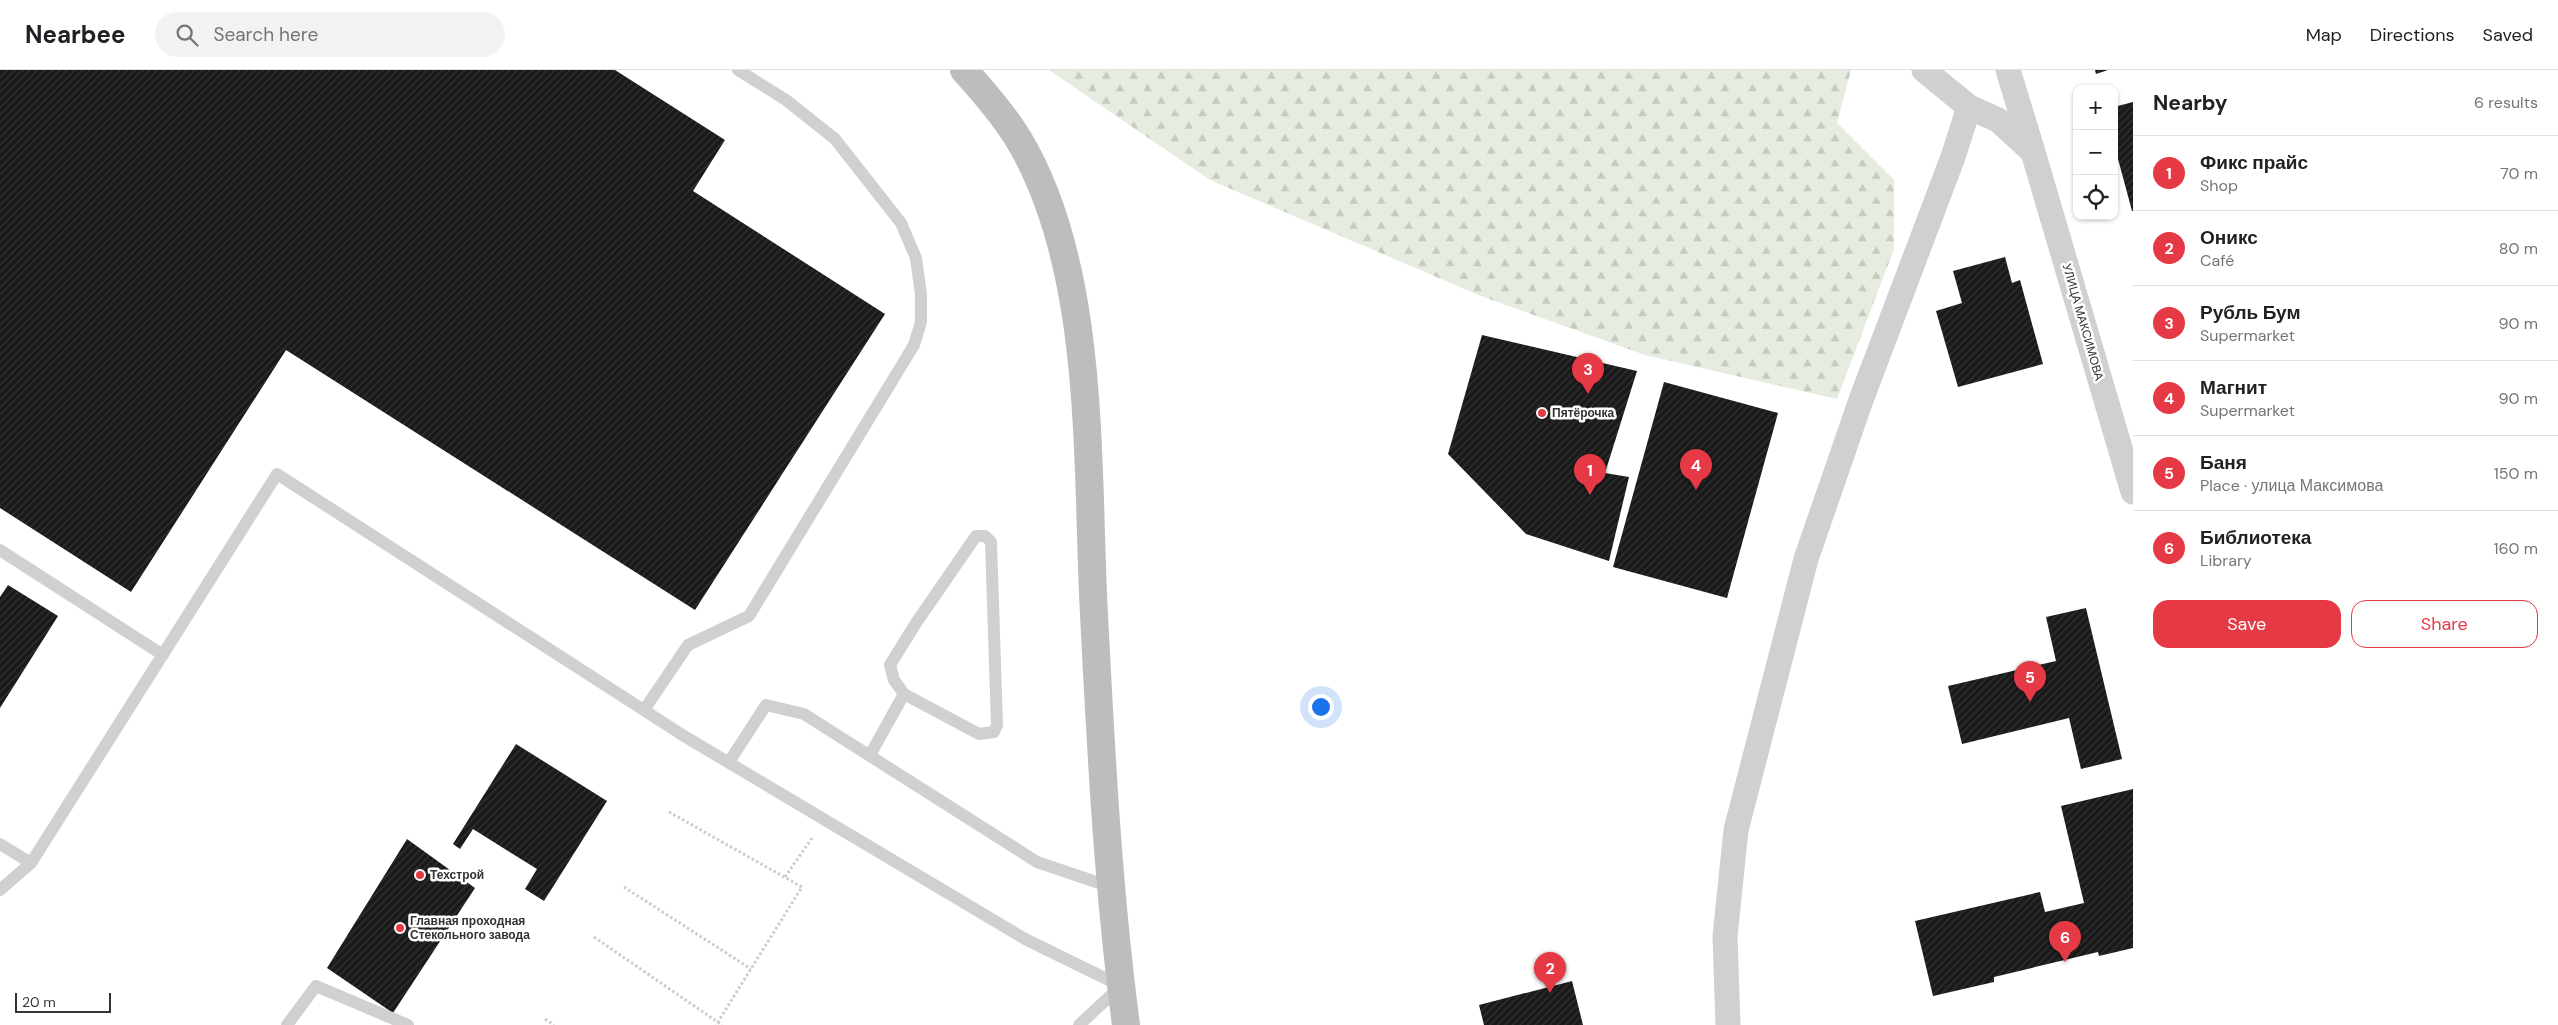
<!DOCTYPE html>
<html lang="en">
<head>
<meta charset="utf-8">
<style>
	:root { --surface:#fff; --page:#f2f2f2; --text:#202124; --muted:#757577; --line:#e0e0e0; --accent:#e63946 }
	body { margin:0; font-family:"DM Sans",sans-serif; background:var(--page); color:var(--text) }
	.controls { position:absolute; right:15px; top:15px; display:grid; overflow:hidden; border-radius:10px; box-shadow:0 1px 4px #0004 }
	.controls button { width:45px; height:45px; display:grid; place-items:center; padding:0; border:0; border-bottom:1px solid var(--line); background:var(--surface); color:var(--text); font:25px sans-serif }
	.scale { position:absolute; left:15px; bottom:12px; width:96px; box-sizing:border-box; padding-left:5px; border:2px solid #333; border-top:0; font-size:14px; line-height:18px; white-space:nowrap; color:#333; -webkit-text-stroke:4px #fff; paint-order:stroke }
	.you { position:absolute; left:1320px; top:636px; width:18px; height:18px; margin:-12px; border:4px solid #fff; border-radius:50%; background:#1a73e8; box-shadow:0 0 0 8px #1a73e833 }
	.badge { display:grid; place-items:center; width:32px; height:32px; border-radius:50%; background:var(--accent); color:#fff; font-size:16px; font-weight:700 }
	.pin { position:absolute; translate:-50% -41px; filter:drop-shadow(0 1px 2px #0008) }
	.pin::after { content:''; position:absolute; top:26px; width:18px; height:15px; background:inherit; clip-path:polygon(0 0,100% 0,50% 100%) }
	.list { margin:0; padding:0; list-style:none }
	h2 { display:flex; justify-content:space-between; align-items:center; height:65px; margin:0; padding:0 20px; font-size:21px }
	h2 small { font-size:16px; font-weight:400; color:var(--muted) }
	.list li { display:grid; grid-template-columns:32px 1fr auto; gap:15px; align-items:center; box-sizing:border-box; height:75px; padding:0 20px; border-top:1px solid var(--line) }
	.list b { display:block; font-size:19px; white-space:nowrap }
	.list p { margin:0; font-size:16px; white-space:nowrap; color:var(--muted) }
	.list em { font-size:16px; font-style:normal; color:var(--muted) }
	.actions { display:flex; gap:10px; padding:15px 20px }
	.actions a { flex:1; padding:11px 0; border:1px solid var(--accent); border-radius:15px; text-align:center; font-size:18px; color:var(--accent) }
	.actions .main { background:var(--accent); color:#fff }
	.icon { flex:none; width:28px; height:28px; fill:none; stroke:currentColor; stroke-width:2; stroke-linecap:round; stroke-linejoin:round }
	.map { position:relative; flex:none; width:2133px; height:955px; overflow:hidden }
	header { display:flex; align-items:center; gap:30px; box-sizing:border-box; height:70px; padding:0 25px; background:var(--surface); border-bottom:1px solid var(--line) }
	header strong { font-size:24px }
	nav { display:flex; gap:28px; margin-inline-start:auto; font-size:18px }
	.search { width:350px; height:45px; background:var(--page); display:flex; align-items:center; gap:12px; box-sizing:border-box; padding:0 18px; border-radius:28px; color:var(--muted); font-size:19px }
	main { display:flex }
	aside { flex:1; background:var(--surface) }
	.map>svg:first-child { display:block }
	.forest { fill:url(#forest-firs) }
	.building { fill:url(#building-hatch) }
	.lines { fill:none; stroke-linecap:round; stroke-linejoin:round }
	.path { stroke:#cdcdcd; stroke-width:3; stroke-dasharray:2.5 2.5; stroke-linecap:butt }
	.service { stroke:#d0d0d0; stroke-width:12 }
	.minor { stroke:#d0d0d0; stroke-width:25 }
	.secondary { stroke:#bdbdbd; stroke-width:28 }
	.poi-dot { fill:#e63946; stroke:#fff; stroke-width:2 }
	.labels { text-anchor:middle; stroke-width:5; stroke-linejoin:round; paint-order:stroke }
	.street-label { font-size:12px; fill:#333; stroke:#fff }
	.poi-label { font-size:12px; font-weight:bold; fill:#333; stroke:#fff; text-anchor:start }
</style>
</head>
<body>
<header>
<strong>Nearbee</strong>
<div class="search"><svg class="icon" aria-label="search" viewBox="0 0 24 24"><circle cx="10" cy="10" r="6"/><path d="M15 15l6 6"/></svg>Search here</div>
<nav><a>Map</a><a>Directions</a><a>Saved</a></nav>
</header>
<main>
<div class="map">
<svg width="2133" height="955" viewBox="0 0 2133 955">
	<defs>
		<pattern id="forest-firs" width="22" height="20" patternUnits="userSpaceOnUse" patternTransform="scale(1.25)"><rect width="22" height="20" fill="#e6ecdf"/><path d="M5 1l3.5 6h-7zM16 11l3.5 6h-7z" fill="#c6cbc0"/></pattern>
		<pattern id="building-hatch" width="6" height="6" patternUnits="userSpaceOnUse" patternTransform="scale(1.25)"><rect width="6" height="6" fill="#1a1a1a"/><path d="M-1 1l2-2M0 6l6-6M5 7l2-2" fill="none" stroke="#333"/></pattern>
	</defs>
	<rect width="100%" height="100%" fill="#fff"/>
	<path class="forest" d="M 1049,0 L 1851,0 L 1837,53 L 1894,110 L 1894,179 L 1837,329 L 1645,285 L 1481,226 L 1210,110 Z"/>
	<path class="building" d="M 0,0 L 615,0 L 725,70 L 693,121 L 885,244 L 695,540 L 286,280 L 131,522 L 0,438 Z
		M 2095,0 L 2108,0 L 2096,4 Z
		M 2133,32 L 2133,141 L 2132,141 L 2114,74 L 2114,37 Z
		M 2005,187 L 2012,213 L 2020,210 L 2043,294 L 1958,317 L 1936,241 L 1962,233 L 1953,201 Z
		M 1482,265 L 1637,301 L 1605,403 L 1629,407 L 1609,491 L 1526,464 L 1448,384 Z
		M 1664,312 L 1778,343 L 1727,528 L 1613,497 Z
		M 8,515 L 58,546 L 0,638 L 0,527 Z
		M 2086,538 L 2122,689 L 2081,699 L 2069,648 L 1962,674 L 1948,616 L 2056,591 L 2046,547 Z
		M 516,674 L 607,731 L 544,831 L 525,819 L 537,799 L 473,759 L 460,779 L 453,774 Z
		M 2133,719 L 2133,878 L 2099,886 L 2098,882 L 1994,907 L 1994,912 L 1933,926 L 1915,851 L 2040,822 L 2045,842 L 2084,833 L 2061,736 Z
		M 407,769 L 475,818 L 393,943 L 327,898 Z
		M 1572,911 L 1583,955 L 1484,955 L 1479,935 Z"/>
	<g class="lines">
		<path class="path" d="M 669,742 L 802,817 L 716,955
			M 785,807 L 812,768
			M 624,817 L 751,899
			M 594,867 L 722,955
			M 545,949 L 554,955"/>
		<path class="service" d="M 976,466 L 985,466 L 991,472 L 997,655 L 994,662 L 979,664 L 904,624 L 894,610 L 890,595 L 916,553 Z
			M 0,480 L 163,585
			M 644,640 L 688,575 L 749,546 L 914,275 L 921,252 L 921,225 L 916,188 L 901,153 L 835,69 L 786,30 L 738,0
			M 870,685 L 904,624
			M 729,692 L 766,635 L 804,644 L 1037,792 L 1111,817
			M 0,774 L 31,793
			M 0,820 L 31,793 L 277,404 L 684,666 L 1025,869 L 1121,916 L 1079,955
			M 287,955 L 316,916 L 408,955"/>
		<path class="minor" d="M 1924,0 L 1969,37 L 1998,50 L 2033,82 L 2133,422
			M 2008,0 L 2033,82
			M 1728,955 L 1725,866 L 1736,760 L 1806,489 L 1861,330 L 1953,87 L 1969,37"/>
		<path class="secondary" d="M 964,0 C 984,22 1004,45 1019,70 C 1097,201 1086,396 1094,545 C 1101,682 1108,819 1126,955"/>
	</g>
	<g class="poi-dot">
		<circle cx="1542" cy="343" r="5"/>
		<circle cx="420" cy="805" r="5"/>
		<circle cx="400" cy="858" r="5"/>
	</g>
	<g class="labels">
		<g class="street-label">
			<text transform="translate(2083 252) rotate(74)" y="4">УЛИЦА МАКСИМОВА</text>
		</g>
		<g class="poi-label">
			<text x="1552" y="347">Пятёрочка</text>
			<text x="430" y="809">Техстрой</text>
			<text x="410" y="855">Главная проходная<tspan x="410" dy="14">Стекольного завода</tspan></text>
		</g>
	</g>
</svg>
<div class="controls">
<button>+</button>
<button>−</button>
<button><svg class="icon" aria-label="locate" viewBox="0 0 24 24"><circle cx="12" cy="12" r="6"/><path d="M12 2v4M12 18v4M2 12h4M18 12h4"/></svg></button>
</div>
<div class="scale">20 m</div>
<div class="you"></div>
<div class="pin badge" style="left:1590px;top:425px">1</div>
<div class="pin badge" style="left:1550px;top:923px">2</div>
<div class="pin badge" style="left:1588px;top:324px">3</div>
<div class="pin badge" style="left:1696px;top:420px">4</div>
<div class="pin badge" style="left:2030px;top:632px">5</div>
<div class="pin badge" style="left:2065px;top:892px">6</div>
</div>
<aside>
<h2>Nearby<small>6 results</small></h2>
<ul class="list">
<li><span class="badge">1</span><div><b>Фикс прайс</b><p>Shop</p></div><em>70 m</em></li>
<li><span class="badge">2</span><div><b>Оникс</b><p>Café</p></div><em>80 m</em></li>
<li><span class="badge">3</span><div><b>Рубль Бум</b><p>Supermarket</p></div><em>90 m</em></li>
<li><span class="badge">4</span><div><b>Магнит</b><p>Supermarket</p></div><em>90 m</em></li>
<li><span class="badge">5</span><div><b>Баня</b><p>Place · улица Максимова</p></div><em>150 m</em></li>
<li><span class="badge">6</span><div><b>Библиотека</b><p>Library</p></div><em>160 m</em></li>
</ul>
<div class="actions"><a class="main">Save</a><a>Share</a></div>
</aside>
</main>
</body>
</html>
